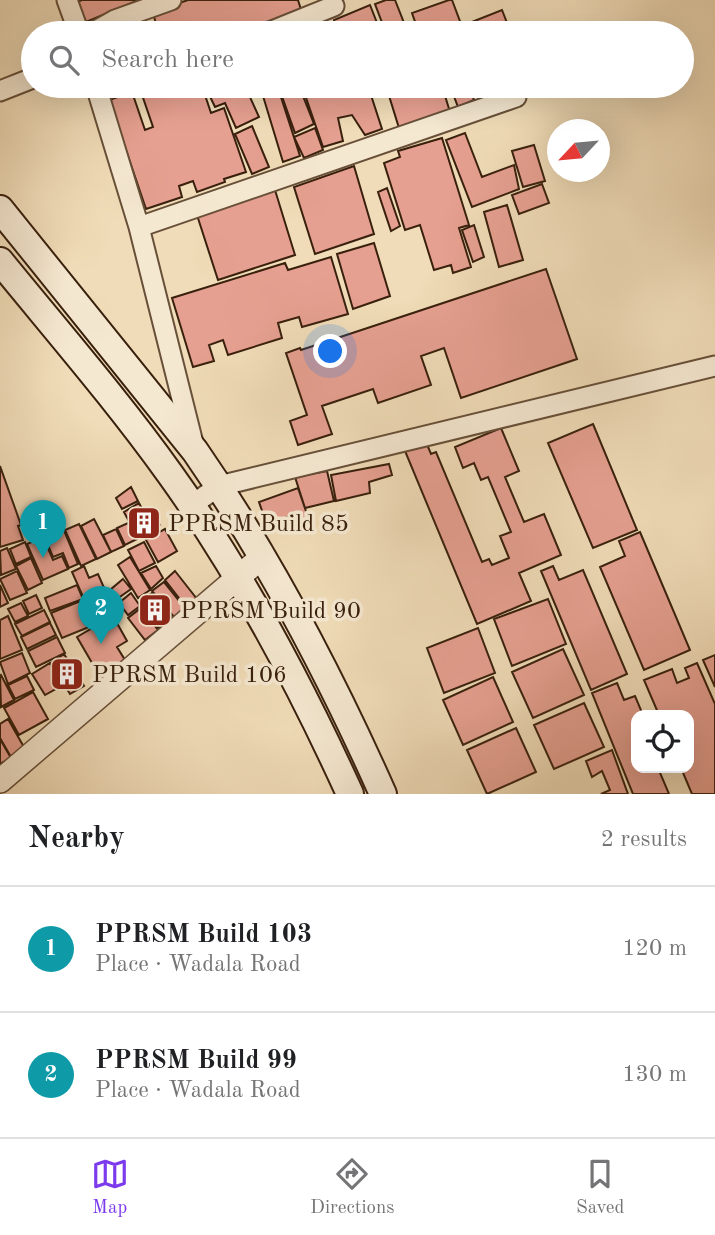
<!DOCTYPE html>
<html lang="en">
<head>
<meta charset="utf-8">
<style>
	:root { --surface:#fff; --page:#f6f6f6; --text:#202124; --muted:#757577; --line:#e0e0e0; --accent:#7c3aed }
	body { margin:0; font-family:"Old Standard TT",serif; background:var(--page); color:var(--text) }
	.controls { position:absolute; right:21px; bottom:21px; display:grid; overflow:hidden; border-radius:14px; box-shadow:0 7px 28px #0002 }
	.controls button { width:63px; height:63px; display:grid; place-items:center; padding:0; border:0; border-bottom:2px solid var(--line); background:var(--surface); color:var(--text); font:35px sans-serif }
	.compass { position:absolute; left:547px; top:119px; width:63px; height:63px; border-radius:50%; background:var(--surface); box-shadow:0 7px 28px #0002; rotate:244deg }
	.you { position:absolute; left:331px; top:352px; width:24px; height:24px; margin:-18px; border:5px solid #fff; border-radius:50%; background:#1a73e8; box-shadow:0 0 0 10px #1a73e833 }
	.badge { display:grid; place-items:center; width:46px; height:46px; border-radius:50%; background:var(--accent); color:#fff; font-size:23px; font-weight:700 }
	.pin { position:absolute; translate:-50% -58px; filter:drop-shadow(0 2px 4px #0008) }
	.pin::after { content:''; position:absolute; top:37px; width:24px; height:21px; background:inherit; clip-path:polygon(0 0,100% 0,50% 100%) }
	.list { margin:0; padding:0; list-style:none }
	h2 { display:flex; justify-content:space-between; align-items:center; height:91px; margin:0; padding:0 28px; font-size:30px }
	h2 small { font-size:23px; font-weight:400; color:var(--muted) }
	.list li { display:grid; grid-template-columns:46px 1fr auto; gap:21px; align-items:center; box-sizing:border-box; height:126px; padding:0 28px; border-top:2px solid var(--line) }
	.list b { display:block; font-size:26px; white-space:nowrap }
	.list p { margin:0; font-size:23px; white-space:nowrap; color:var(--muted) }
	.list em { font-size:23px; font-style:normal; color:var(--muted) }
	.icon { flex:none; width:38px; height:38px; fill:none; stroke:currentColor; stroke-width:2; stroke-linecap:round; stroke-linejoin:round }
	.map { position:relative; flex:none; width:715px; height:794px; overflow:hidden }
	.search { position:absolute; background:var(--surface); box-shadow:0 7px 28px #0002; left:21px; right:21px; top:21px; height:77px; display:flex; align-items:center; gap:18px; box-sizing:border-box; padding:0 24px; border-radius:38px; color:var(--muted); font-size:26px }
	.sheet { height:343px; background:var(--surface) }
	nav { display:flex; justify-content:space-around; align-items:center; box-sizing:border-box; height:98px; border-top:2px solid var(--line); background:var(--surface); font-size:19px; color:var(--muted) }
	nav a { display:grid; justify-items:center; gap:4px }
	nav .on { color:var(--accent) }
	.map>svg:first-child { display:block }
	.building { fill:#e6a091; stroke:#39200d; stroke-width:2 }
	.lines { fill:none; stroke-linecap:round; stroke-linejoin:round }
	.minor-casing { stroke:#674f38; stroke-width:23 }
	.tertiary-casing { stroke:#674f38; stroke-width:26 }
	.secondary-casing { stroke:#39200d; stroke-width:30 }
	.minor { stroke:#f5e8d1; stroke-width:19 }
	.tertiary { stroke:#f5e8d1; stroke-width:23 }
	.secondary { stroke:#f5e8d1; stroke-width:26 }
	.labels { text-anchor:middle; stroke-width:7; stroke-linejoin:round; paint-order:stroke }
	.poi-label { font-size:24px; fill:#39200d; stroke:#f5e8d1; text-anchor:start }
</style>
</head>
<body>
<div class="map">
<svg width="715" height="794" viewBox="0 0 715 794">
	<rect width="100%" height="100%" fill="#f0dcb8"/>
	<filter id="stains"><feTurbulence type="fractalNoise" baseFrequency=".00286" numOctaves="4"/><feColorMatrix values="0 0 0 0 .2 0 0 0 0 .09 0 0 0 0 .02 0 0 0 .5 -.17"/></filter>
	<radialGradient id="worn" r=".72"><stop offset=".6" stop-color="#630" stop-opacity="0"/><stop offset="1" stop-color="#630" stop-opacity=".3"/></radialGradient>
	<path class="building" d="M 82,0 L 139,0 L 86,22 L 77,2 Z
		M 188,0 L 298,0 L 303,16 L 249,33 L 158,33 L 153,12 Z
		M 386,0 L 395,0 L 408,33 L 386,33 L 375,4 Z
		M 449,0 L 452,0 L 461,24 L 436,33 L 419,33 L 412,13 Z
		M 370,5 L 381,33 L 339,33 L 334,20 Z
		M 502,10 L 511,33 L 444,33 Z
		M 331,24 L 334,33 L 312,33 L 312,29 Z
		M 139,86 L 202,86 L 211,113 L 224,108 L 246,172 L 224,179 L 225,182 L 197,192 L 193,181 L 179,186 L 182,197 L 146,209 L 109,100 L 132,92 L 145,130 L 153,127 Z
		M 205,86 L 245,86 L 259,117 L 236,128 L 225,103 L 215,107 Z
		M 247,86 L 299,86 L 314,124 L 295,133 L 279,88 L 257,93 L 254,89 L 249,90 Z
		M 302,86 L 368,86 L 382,129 L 365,135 L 352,115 L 338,118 L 343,141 L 323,147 Z
		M 386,86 L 405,86 L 407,93 L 431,86 L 442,86 L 450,112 L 399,128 Z
		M 450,86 L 469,86 L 474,100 L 458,107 Z
		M 279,91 L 300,156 L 283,162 L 263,96 Z
		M 252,126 L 269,167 L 252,174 L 235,134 Z
		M 315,128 L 323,150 L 304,158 L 294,137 Z
		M 465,133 L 482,177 L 514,165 L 519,189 L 472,207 L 446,140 Z
		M 442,138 L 469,225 L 459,228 L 471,267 L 453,273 L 451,265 L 434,270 L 420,225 L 405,230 L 384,163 L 400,157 L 398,151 Z
		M 534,145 L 545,181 L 523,187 L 512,151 Z
		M 354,166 L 374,234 L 315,254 L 294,187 Z
		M 542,184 L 549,203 L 519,214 L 512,195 Z
		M 387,188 L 400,226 L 391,231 L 378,192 Z
		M 275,190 L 295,255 L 218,280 L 196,212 Z
		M 507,205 L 523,260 L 499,267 L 484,212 Z
		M 474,225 L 484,257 L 473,262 L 462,230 Z
		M 374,243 L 390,296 L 353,309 L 337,254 Z
		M 331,257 L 348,314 L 302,327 L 299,317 L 278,323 L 282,338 L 228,355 L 223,340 L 209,345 L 214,361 L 193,367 L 172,298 L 285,263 L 288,270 Z
		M 546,269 L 577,359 L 461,398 L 444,348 L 421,356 L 431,385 L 378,403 L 373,389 L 322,406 L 332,434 L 298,445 L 290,421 L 307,415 L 286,353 L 300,348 L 301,350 Z
		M 593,424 L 637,530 L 593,548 L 548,443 Z
		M 501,428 L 519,471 L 505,477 L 524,522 L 544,514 L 561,555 L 519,573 L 531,601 L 477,624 L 405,451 L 426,442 L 431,454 L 436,452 L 482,562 L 489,559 L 492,565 L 509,558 L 500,536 L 511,532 L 488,477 L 481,480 L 474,463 L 463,468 L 455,447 Z
		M 389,464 L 392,475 L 369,482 L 370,493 L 336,501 L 331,475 Z
		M 0,466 L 21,525 L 18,526 L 23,540 L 0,547 Z
		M 327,471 L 334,501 L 305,508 L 295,477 Z
		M 131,487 L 138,501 L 122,509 L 116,498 Z
		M 298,488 L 309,520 L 296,524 L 293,515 L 267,525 L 259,502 Z
		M 139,503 L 148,520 L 155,516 L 160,525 L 138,538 L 124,512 Z
		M 94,519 L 111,552 L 97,559 L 81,526 Z
		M 128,523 L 137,539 L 125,545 L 117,528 Z
		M 79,524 L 96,559 L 81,566 L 65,530 Z
		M 63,528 L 78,564 L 69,568 L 63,553 L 53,557 L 44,536 Z
		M 116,529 L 124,546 L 111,552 L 103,535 Z
		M 165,529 L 177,551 L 158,562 L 146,540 Z
		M 640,532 L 690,650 L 644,670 L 600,567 L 625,556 L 619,541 Z
		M 43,537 L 53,560 L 62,556 L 68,569 L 43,580 L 27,544 Z
		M 25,542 L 31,557 L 16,564 L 10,549 Z
		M 144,542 L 155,563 L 139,571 L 128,550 Z
		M 7,548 L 16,569 L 1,575 L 0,551 Z
		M 130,557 L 150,590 L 138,598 L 118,565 Z
		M 31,558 L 42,583 L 28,590 L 16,566 Z
		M 84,566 L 89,578 L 98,574 L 105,590 L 84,599 L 72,572 Z
		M 156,566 L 163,578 L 151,589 L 141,573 Z
		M 553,566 L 559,580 L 583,570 L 627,674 L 591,690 L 541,571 Z
		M 17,571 L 27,593 L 10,600 L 0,579 Z
		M 175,571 L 197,599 L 186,607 L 165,580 Z
		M 123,579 L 131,589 L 117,599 L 110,590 Z
		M 164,582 L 185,608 L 174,617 L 152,591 Z
		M 0,585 L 8,603 L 0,607 Z
		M 77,585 L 83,599 L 50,611 L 45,598 Z
		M 131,593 L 140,606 L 128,615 L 119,603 Z
		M 152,593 L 172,618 L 159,628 L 139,603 Z
		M 36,595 L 42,608 L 29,614 L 23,601 Z
		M 548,599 L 566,644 L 512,666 L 494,619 Z
		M 83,600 L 94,625 L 62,638 L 51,613 Z
		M 21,603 L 28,616 L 15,622 L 8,609 Z
		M 141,608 L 158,630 L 145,640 L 128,618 Z
		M 44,610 L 50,622 L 22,636 L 15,624 Z
		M 8,616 L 22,650 L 0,659 L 0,620 Z
		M 113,616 L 127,641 L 117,647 L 125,660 L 99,675 L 77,637 Z
		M 50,623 L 56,635 L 27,649 L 21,637 Z
		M 478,628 L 495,673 L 444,693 L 427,648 Z
		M 57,637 L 65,653 L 36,667 L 28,651 Z
		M 563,649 L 584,695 L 533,718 L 512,672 Z
		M 22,653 L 30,673 L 8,684 L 0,662 Z
		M 64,654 L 84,686 L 70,694 L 51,663 Z
		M 715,655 L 715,687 L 703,660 Z
		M 50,663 L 63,685 L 45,695 L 32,674 Z
		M 697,663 L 715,704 L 715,794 L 692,794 L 681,768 L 689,768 L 689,715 L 659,715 L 644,680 L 672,669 L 677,683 L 689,678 L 685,668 Z
		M 1,675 L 14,700 L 1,707 L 0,676 Z
		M 27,676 L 34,690 L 15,699 L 8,685 Z
		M 493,677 L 513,722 L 463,745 L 443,700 Z
		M 617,683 L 624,700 L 635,696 L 643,715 L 636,715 L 636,768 L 658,768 L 669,794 L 633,794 L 592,693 Z
		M 33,692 L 48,719 L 19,735 L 4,708 Z
		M 584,703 L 604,747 L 554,769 L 534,725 Z
		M 8,719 L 25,749 L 11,757 L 0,738 L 0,724 Z
		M 516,728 L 536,772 L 487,794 L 467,750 Z
		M 0,739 L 11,758 L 0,764 Z
		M 612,750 L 628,794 L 601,794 L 610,790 L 602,771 L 592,777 L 586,761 Z"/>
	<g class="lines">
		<g class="minor-casing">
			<path id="minor" d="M 67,0 L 79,33
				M 92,33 L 115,20 L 171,0
				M 267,33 L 334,6
				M 96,86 L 139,227 L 193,443
				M 0,91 L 33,78
				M 98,91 L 114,86
				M 139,227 L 516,97
				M 192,505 L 219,486 L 715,366"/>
		</g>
		<g class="tertiary-casing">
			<path id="tertiary" d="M 0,781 L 262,557"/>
		</g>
		<g class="secondary-casing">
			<path id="secondary" d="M 0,209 L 195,451 C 269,558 330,675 383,794
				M 0,261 C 57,331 117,400 170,474 C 242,574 299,682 350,794"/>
		</g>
		<use href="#minor" class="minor"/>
		<use href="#tertiary" class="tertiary"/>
		<use href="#secondary" class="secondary"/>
	</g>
	<defs>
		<g id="building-square" transform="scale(1.75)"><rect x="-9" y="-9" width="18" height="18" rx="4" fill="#8f2418" stroke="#f5e8d1"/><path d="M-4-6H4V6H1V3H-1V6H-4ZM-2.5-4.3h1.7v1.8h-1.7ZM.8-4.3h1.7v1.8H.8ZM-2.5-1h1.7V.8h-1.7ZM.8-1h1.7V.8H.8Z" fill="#fff"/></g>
	</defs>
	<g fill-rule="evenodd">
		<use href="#building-square" x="144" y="523"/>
		<use href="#building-square" x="155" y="610"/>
		<use href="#building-square" x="67" y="674"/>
	</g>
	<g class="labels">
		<g class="poi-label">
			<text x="168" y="531">PPRSM Build 85</text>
			<text x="180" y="618">PPRSM Build 90</text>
			<text x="92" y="682">PPRSM Build 106</text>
		</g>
	</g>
	<rect width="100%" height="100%" filter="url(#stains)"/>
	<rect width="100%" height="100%" fill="url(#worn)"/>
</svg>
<div class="controls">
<button><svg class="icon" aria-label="locate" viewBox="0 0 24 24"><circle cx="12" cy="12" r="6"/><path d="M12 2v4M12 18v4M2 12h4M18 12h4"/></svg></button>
</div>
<svg class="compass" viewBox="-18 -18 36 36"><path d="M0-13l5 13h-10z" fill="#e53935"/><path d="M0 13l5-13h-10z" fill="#757577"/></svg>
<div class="you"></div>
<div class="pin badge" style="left:43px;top:558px;background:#0f9aa8">1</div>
<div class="pin badge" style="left:101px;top:644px;background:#0f9aa8">2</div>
<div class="search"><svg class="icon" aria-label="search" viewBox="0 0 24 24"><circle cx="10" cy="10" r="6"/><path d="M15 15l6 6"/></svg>Search here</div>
</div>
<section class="sheet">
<h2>Nearby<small>2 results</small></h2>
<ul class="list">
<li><span class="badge" style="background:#0f9aa8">1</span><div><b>PPRSM Build 103</b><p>Place · Wadala Road</p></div><em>120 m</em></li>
<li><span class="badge" style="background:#0f9aa8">2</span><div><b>PPRSM Build 99</b><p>Place · Wadala Road</p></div><em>130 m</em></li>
</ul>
</section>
<nav>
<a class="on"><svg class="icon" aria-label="map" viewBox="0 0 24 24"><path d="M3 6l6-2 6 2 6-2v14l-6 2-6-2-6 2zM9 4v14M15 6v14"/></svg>Map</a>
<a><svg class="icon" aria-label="directions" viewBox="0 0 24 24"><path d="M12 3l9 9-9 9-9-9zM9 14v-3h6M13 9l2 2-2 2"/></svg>Directions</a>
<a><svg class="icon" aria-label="saved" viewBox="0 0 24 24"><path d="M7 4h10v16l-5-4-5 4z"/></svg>Saved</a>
</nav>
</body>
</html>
